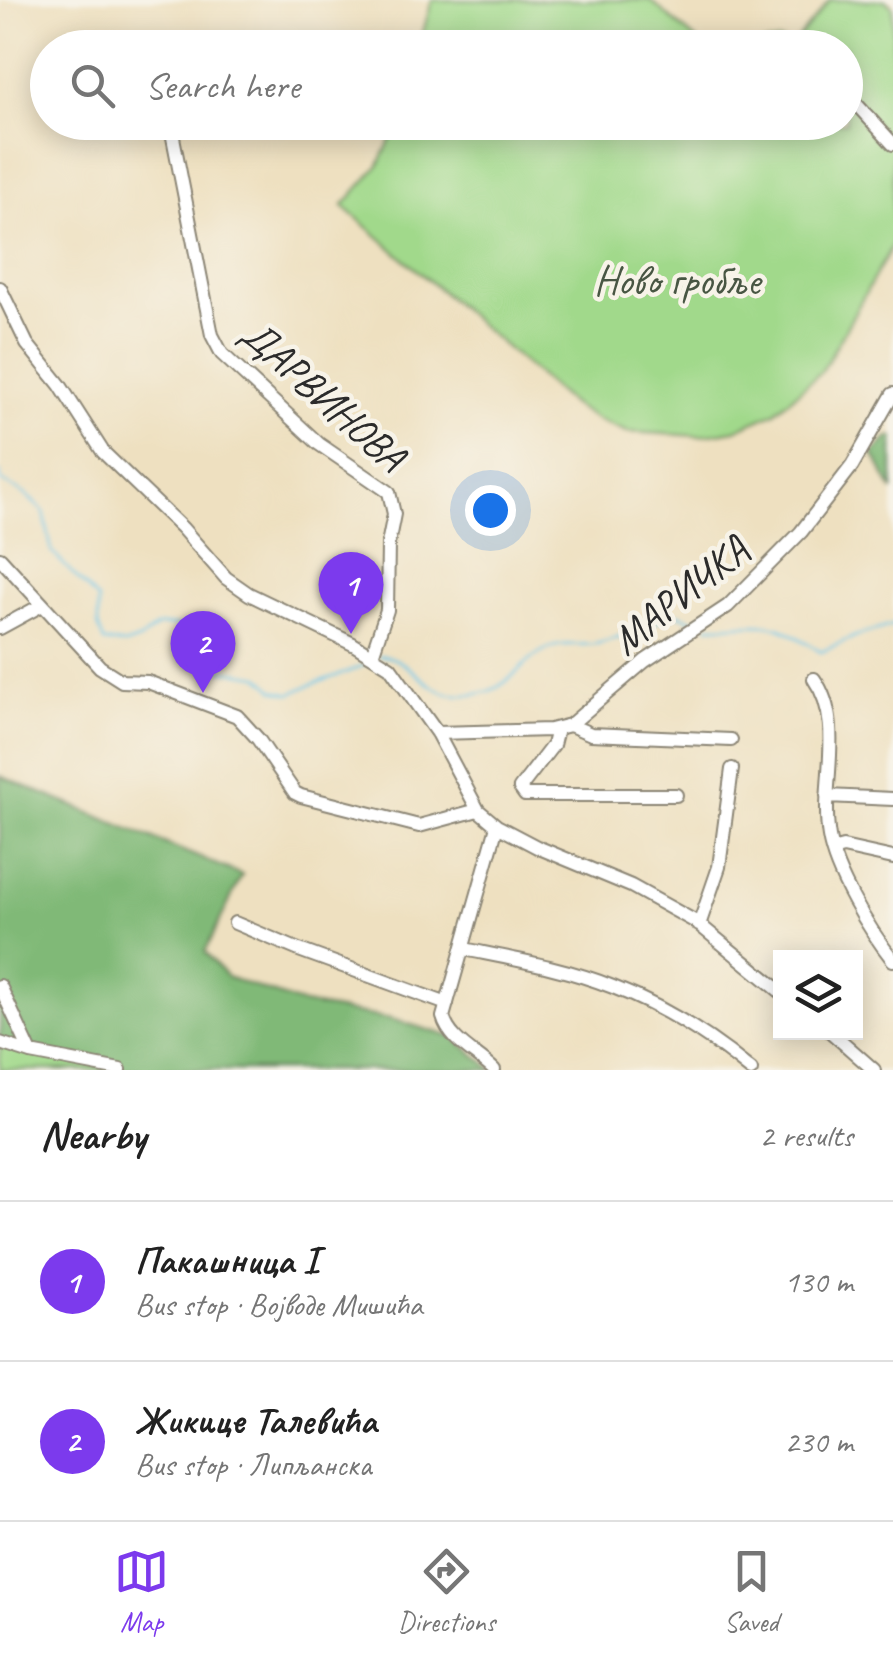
<!DOCTYPE html>
<html lang="en">
<head>
<meta charset="utf-8">
<style>
	:root { --surface:#fff; --page:#f6f6f6; --text:#222; --muted:#767676; --line:#e0e0e0; --accent:#7c3aed }
	body { margin:0; font-family:Caveat,sans-serif; background:var(--page); color:var(--text) }
	.controls { position:absolute; right:30px; bottom:30px; display:grid; overflow:hidden; border-radius:0px; box-shadow:0 5px 25px #0003 }
	.controls button { width:90px; height:90px; display:grid; place-items:center; padding:0; border:0; border-bottom:2px solid var(--line); background:var(--surface); color:var(--text); font:50px sans-serif }
	.you { position:absolute; left:490px; top:510px; width:35px; height:35px; margin:-25px; border:8px solid #fff; border-radius:50%; background:#1a73e8; box-shadow:0 0 0 15px #1a73e833 }
	.badge { display:grid; place-items:center; width:65px; height:65px; border-radius:50%; background:var(--accent); color:#fff; font-size:32px; font-weight:700 }
	.pin { position:absolute; translate:-50% -82px; filter:drop-shadow(0 2px 5px #0008) }
	.pin::after { content:''; position:absolute; top:52px; width:35px; height:30px; background:inherit; clip-path:polygon(0 0,100% 0,50% 100%) }
	.list { margin:0; padding:0; list-style:none }
	h2 { display:flex; justify-content:space-between; align-items:center; height:130px; margin:0; padding:0 40px; font-size:42px }
	h2 small { font-size:32px; font-weight:400; color:var(--muted) }
	.list li { display:grid; grid-template-columns:65px 1fr auto; gap:30px; align-items:center; box-sizing:border-box; height:160px; padding:0 40px; border-top:2px solid var(--line) }
	.list b { display:block; font-size:38px; white-space:nowrap }
	.list p { margin:0; font-size:32px; white-space:nowrap; color:var(--muted) }
	.list em { font-size:32px; font-style:normal; color:var(--muted) }
	.icon { flex:none; width:55px; height:55px; fill:none; stroke:currentColor; stroke-width:2; stroke-linecap:round; stroke-linejoin:round }
	.map { position:relative; flex:none; width:893px; height:1070px; overflow:hidden }
	.search { position:absolute; background:var(--surface); box-shadow:0 5px 25px #0003; left:30px; right:30px; top:30px; height:110px; display:flex; align-items:center; gap:25px; box-sizing:border-box; padding:0 35px; border-radius:55px; color:var(--muted); font-size:38px }
	.sheet { height:450px; background:var(--surface) }
	nav { display:flex; justify-content:space-around; align-items:center; box-sizing:border-box; height:140px; border-top:2px solid var(--line); background:var(--surface); font-size:28px; color:var(--muted) }
	nav a { display:grid; justify-items:center; gap:5px }
	nav .on { color:var(--accent) }
	.map>svg:first-child { display:block }
	.green { fill:#a1d98b; stroke:#66825b; stroke-width:2.5 }
	.forest { fill:#80b977; stroke:#567251; stroke-width:2.5 }
	.lines { fill:none; stroke-linecap:round; stroke-linejoin:round }
	.stream { stroke:#68c5e6; stroke-width:2.5 }
	.minor-casing { stroke:#8c8676; stroke-width:16 }
	.minor { stroke:#fff; stroke-width:12 }
	.labels { text-anchor:middle; stroke-width:9; stroke-linejoin:round; paint-order:stroke }
	.park-label { font-size:42px; fill:#485643; stroke:#f7f3e8 }
	.street-label { font-size:42px; fill:#2b2b2b; stroke:#f7f3e8 }
</style>
</head>
<body>
<div class="map">
<svg width="893" height="1070" viewBox="0 0 893 1070">
	<rect width="100%" height="100%" fill="#f7f3e8"/>
	<filter id="ink" filterUnits="userSpaceOnUse"><feTurbulence type="fractalNoise" baseFrequency=".01" numOctaves="2"/><feDisplacementMap in="SourceGraphic" scale="20" xChannelSelector="R" yChannelSelector="G"/><feConvolveMatrix kernelMatrix="1 2 1 2 8 2 1 2 1" color-interpolation-filters="sRGB"/></filter>
	<filter id="wash" filterUnits="userSpaceOnUse"><feTurbulence type="fractalNoise" baseFrequency=".0048" numOctaves="4" result="noise"/><feDisplacementMap in="SourceGraphic" scale="40" xChannelSelector="R" yChannelSelector="G"/><feGaussianBlur stdDeviation="2.25" result="paint"/><feColorMatrix in="noise" values="0 0 0 0 0 0 0 0 0 0 0 0 0 0 0 0 0 1.4 0 .05"/><feComposite in="paint" operator="in"/></filter>
	<g filter="url(#wash)">
		<rect width="100%" height="100%" fill="#eee0c0"/>
		<path class="green" d="M 432,0 L 650,0 L 699,43 L 720,47 L 419,47 Z
			M 830,0 L 885,0 L 893,7 L 893,244 L 822,371 L 775,412 L 735,430 L 700,436 L 627,432 L 597,420 L 571,404 L 343,206 L 379,165 L 398,123 L 846,122 L 846,48 L 745,47 L 780,41 L 793,45 Z
			M 0,1043 L 120,1070 L 0,1070 Z"/>
		<path class="forest" d="M 893,436 L 893,491 L 873,453 L 888,438 Z
			M 0,776 L 242,875 L 205,952 L 227,977 L 303,1004 L 391,1019 L 453,1037 L 494,1070 L 120,1070 L 0,1043 Z"/>
		<g class="lines">
			<path class="stream" d="M 0,473 L 1,481 L 25,494 L 44,512 L 52,552 L 98,600 L 98,626 L 104,642 L 125,645 L 141,639 L 157,626 L 173,625 L 190,629 L 199,636 L 222,670 L 259,676 L 275,690 L 291,694 C 317,679 348,676 373,660
				M 708,626 C 731,627 758,620 780,628 C 793,633 808,644 821,652 L 856,636 L 893,625
				M 380,656 C 408,654 425,695 460,695 C 513,697 517,658 553,647 C 567,642 585,647 600,643 C 627,636 652,621 679,614 L 696,622"/>
		</g>
	</g>
	<g filter="url(#ink)">
		<g class="lines">
			<g class="minor-casing">
				<path id="minor" d="M 846,93 L 893,144
					M 170,122 L 212,335 L 222,354 L 319,444 L 389,492 L 394,514 L 388,544 L 387,610 L 372,655
					M 0,288 L 27,344 L 60,385 L 103,452 L 182,528 L 226,578 L 249,594 L 353,644 L 390,667 L 437,733 L 478,810 L 497,826 L 537,847 L 631,886 L 696,922 L 780,991
					M 0,558 L 100,667 L 122,681 L 148,682 L 237,716 L 258,739 L 295,793 L 301,796 L 419,826 L 478,810
					M 0,628 L 42,605
					M 814,679 C 846,724 820,785 829,837 C 835,874 870,931 893,960
					M 570,725 L 591,734 L 731,740
					M 557,729 L 553,745 L 520,788 L 525,795 L 676,795
					M 437,733 L 550,730 L 570,725 L 645,661 L 728,606 L 801,532 L 852,466 L 893,394
					M 827,796 L 893,799
					M 832,850 L 843,847 L 893,858
					M 235,923 L 299,950 L 447,1004
					M 699,925 L 719,867 L 732,769
					M 464,949 C 513,959 566,968 613,987 C 662,1006 710,1036 751,1070
					M 0,986 L 31,1053
					M 831,1032 L 874,1070
					M 0,1043 L 31,1053 L 120,1070
					M 494,1070 C 477,1053 450,1042 443,1017 L 497,826"/>
			</g>
			<use href="#minor" class="minor"/>
		</g>
	</g>
	<g class="labels">
		<g class="park-label">
			<text x="677" y="294">Ново гробље</text>
		</g>
		<g class="street-label">
			<text transform="translate(324 394) rotate(42)" y="15">ДАРВИНОВА</text>
			<text transform="translate(679 594) rotate(-39)" y="15">МАРИЧКА</text>
		</g>
	</g>
</svg>
<div class="controls">
<button><svg class="icon" aria-label="layers" viewBox="0 0 24 24"><path d="M12 4l9 5-9 5-9-5zM3 14l9 5 9-5"/></svg></button>
</div>
<div class="you"></div>
<div class="pin badge" style="left:351px;top:634px">1</div>
<div class="pin badge" style="left:203px;top:693px">2</div>
<div class="search"><svg class="icon" aria-label="search" viewBox="0 0 24 24"><circle cx="10" cy="10" r="6"/><path d="M15 15l6 6"/></svg>Search here</div>
</div>
<section class="sheet">
<h2>Nearby<small>2 results</small></h2>
<ul class="list">
<li><span class="badge">1</span><div><b>Пакашница I</b><p>Bus stop · Војводе Мишића</p></div><em>130 m</em></li>
<li><span class="badge">2</span><div><b>Жикице Талевића</b><p>Bus stop · Липљанска</p></div><em>230 m</em></li>
</ul>
</section>
<nav>
<a class="on"><svg class="icon" aria-label="map" viewBox="0 0 24 24"><path d="M3 6l6-2 6 2 6-2v14l-6 2-6-2-6 2zM9 4v14M15 6v14"/></svg>Map</a>
<a><svg class="icon" aria-label="directions" viewBox="0 0 24 24"><path d="M12 3l9 9-9 9-9-9zM9 14v-3h6M13 9l2 2-2 2"/></svg>Directions</a>
<a><svg class="icon" aria-label="saved" viewBox="0 0 24 24"><path d="M7 4h10v16l-5-4-5 4z"/></svg>Saved</a>
</nav>
</body>
</html>
